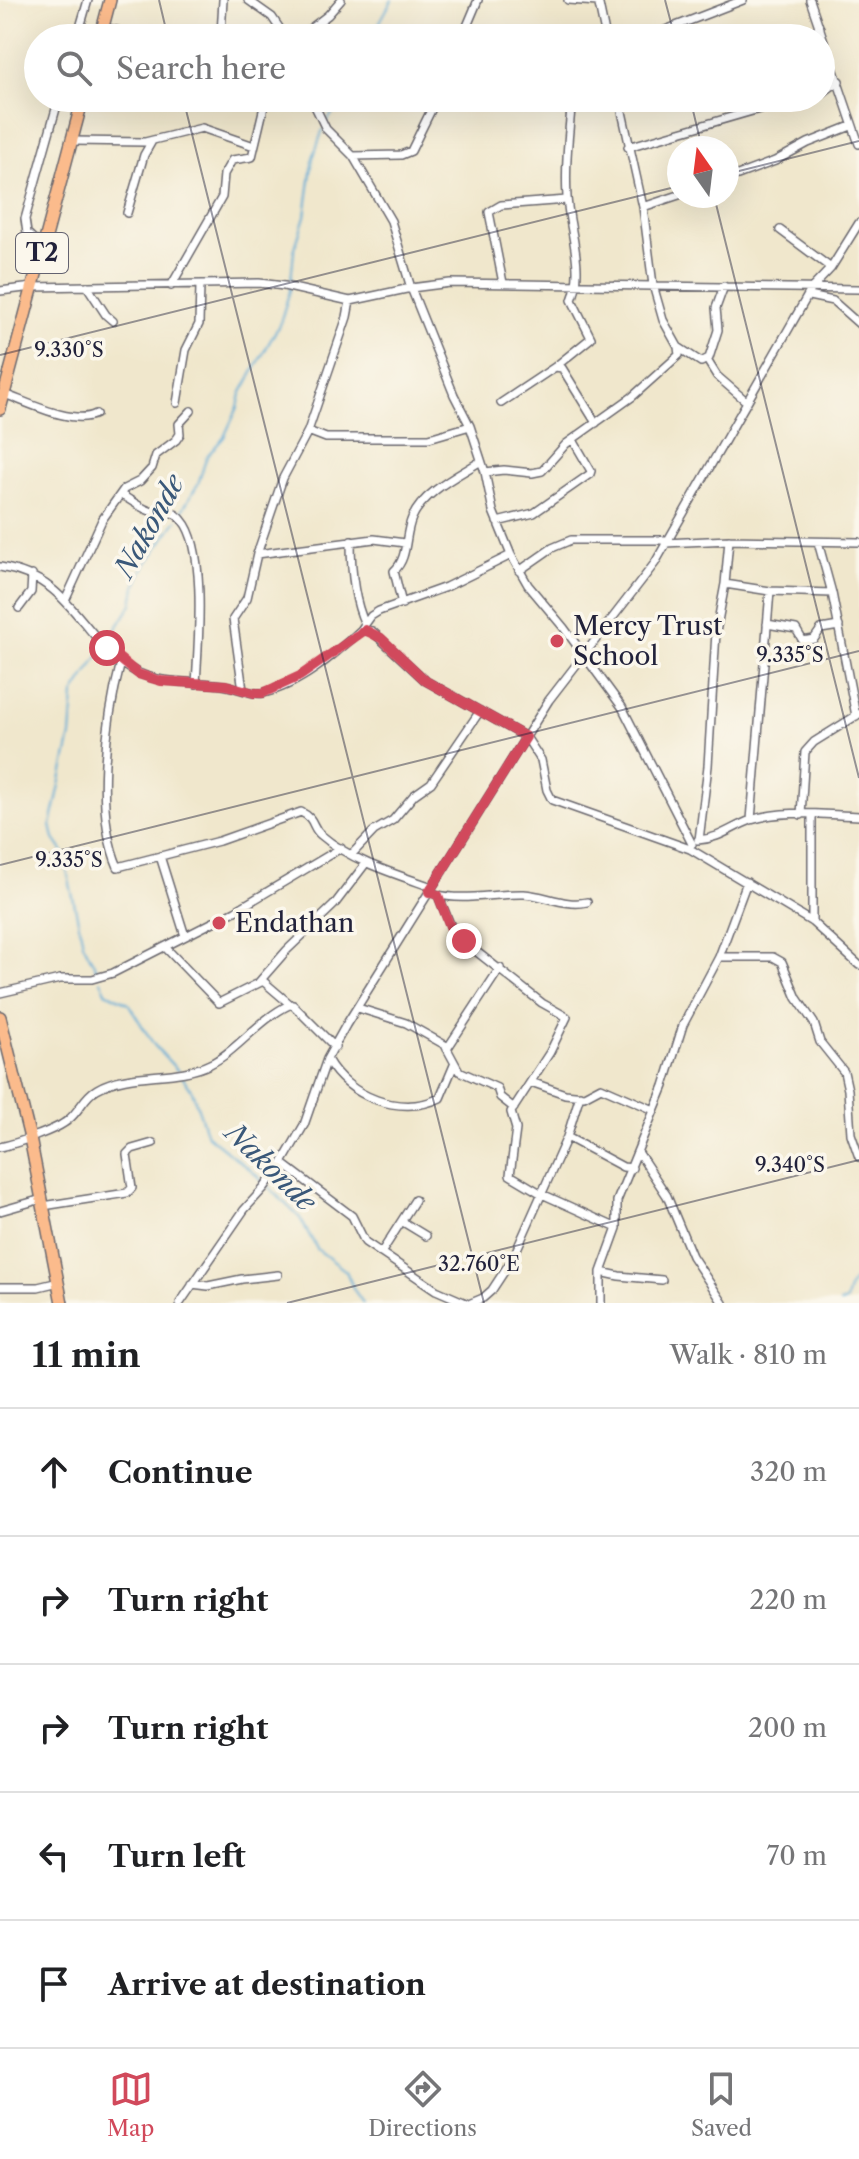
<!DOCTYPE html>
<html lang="en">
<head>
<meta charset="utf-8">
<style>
	:root { --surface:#fff; --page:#f2f2f2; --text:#202124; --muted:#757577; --line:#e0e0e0; --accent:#d1495b }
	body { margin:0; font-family:"Libre Caslon Text",serif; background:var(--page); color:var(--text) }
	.compass { position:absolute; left:667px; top:136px; width:72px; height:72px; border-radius:50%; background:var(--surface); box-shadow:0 8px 32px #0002; rotate:346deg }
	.stop { position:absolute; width:24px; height:24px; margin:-18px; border:6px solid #d1495b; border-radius:50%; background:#fff }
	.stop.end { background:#d1495b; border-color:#fff; box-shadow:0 2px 8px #0008 }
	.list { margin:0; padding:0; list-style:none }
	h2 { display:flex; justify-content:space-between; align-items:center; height:104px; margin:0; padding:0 32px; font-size:34px }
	h2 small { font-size:26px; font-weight:400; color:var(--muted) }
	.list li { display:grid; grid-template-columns:52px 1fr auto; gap:24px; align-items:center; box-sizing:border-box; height:128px; padding:0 32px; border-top:2px solid var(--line) }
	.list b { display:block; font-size:30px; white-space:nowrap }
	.list em { font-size:26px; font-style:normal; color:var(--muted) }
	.icon { flex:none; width:44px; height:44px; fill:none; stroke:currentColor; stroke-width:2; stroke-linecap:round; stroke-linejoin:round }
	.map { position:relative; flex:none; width:859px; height:1303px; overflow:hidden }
	.search { position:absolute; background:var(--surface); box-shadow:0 8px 32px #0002; left:24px; right:24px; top:24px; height:88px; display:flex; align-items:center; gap:20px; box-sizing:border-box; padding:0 28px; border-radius:44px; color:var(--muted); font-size:30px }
	.sheet { height:744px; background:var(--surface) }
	nav { display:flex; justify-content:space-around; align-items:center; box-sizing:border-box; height:112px; border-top:2px solid var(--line); background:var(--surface); font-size:22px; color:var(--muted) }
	nav a { display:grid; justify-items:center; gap:4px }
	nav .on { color:var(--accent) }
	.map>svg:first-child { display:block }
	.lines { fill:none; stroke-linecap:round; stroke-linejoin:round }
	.stream { stroke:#5daad6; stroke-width:2 }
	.minor-casing { stroke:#6a676e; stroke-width:10 }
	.trunk-casing { stroke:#6a676e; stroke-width:14 }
	.minor { stroke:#fff; stroke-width:7 }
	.trunk { stroke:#fbbb8c; stroke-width:11 }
	.route { stroke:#d1495b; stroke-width:10 }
	.ticks { fill:none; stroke:#22223b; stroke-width:2; stroke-opacity:0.45 }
	.poi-dot { fill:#d1495b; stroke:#fbf7ec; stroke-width:3 }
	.labels { text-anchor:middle; stroke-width:7; stroke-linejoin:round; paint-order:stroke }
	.shield { fill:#fbf7ec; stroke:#636270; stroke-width:2 }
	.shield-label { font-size:24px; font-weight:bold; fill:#22223b }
	.poi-label { font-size:26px; fill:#22223b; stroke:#fbf7ec; text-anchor:start }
	.water-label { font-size:28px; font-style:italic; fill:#3a5879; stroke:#fbf7ec }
	.ticks-label { font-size:20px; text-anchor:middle; fill:#22223b; stroke:#fbf7ec; stroke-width:7; stroke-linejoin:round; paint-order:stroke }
</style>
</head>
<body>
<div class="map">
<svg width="859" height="1303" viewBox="0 0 859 1303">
	<rect width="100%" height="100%" fill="#fbf7ec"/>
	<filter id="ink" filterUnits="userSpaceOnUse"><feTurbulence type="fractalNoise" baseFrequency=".0125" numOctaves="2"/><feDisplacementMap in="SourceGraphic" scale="16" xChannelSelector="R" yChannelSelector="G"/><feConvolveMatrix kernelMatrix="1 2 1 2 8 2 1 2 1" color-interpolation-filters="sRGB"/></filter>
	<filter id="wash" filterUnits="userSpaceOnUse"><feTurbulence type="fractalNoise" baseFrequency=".006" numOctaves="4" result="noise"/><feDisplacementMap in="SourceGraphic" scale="32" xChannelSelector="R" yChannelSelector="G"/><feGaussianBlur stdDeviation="1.8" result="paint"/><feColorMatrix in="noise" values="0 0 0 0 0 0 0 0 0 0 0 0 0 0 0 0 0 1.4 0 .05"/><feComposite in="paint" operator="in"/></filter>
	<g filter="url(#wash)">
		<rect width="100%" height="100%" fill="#f0e7cc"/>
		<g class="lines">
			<path class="stream" d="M 371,38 L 392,0
				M 326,123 L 343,98
				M 180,514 L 198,484 L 207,456 L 224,437 L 238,407 L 241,394 L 280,323 L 290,290 L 294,251 L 305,216 L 313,158 L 323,129
				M 106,645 L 132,604 L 135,587 L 145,566 L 177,520
				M 99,974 L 83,943 L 63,852 L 54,839 L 51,825 L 71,736 L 74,694 L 102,650
				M 101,981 L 106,992 L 128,1003 L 154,1045 L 178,1071
				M 182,1076 L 192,1091 L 207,1135 L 253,1172 L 300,1218 L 317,1249 L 346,1271 L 354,1290 L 363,1303
				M 840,1303 L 846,1301 L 850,1286 L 859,1274"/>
		</g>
	</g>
	<g filter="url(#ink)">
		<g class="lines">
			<g class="minor-casing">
				<path id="minor" d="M 248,0 L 272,17 L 286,38
					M 568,0 L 598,2
					M 598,0 L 606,38
					M 810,0 L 859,144
					M 103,27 L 151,38
					M 77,38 L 88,0
					M 216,38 L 221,34 L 223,0
					M 298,38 L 328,15 L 341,0
					M 462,38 L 478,0
					M 645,38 L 743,0
					M 791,38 L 820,28
					M 821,94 L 839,81
					M 311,98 L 326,129 L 353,156 L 401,155 L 411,151 L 437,98
					M 72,141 L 145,142 L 202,128 L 254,146
					M 628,147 L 797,98
					M 353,156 L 391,221 L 411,288 L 454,395 L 470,426 L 485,472 L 493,511 L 511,555 L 528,585 L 564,628 L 622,707 L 692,844
					M 727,179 L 775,161 L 808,143 L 851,126
					M 643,207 L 679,195
					M 127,213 L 144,155 L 152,141
					M 780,230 L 831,268
					M 43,248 L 27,233 L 25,219 L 59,98
					M 503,283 L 489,212 L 501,205 L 567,200
					M 87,286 L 106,315 L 113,321
					M 171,286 L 222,197 L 224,174 L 232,160 L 252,157 L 266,98
					M 0,291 L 33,287 L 259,283 L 284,286 L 350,301 L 411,288 L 450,283 L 859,289
					M 809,296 L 833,301 L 859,324
					M 678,347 L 701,362 L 709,358 L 718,330 L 716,308 L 724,286
					M 707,360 L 717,376 L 746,401
					M 555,367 L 562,368 L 596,423
					M 4,394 C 27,402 73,426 96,414
					M 177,403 L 186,350 L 199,324 L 200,285
					M 501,403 L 555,367 L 591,338 L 572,300 C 585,269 569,230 567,197 C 565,163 569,132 572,98
					M 308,431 L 326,438 L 429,438 L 470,426
					M 485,472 L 504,470 L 532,473 L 542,471 L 566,444 L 632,397 L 679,355 L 678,347 L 663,320 L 653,285 L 643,207 L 619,98
					M 121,495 C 130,499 144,511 154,512 C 165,514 172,508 182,520 C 207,548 198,646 196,684
					M 497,522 L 534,513 L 590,474 L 591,471 L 573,440
					M 351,541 C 351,569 353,599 365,624
					M 818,542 L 832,593 L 856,716
					M 665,543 L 729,540 L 859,542
					M 257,554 L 374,539 L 405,543
					M 0,567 C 67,578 75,624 122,663 C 153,688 191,679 228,686 C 239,688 251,695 263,693 C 300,685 334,655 361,630 L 372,631 L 426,681 L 526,737 L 541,760 L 547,790 L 552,800 L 690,849 L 812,922 L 859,965
					M 519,571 L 552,548 L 571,540 L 667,540
					M 725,584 L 770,591 L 832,593
					M 65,601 L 102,520 L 124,489 L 140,481 L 152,468 L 156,455 L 176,440 L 180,434 L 179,424 L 191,411
					M 402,604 L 394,571 C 409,557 404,536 412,518 C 423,492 459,475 481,461
					M 19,608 L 31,592 L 32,575
					M 767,624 L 796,629 L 803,641 L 814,639 L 821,629 L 839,626
					M 361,630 L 371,616 L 379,611 L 446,587 L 511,555
					M 121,662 C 106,719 94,812 118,867 L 219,841 L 301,812 C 316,819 311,827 321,835 C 351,861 395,874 432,887
					M 243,690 L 233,619 L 247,598 L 257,554 L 283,478 L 308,431 L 347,317 L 350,301
					M 801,815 L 805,752 L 814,742 L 859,714
					M 751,820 L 770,591
					M 698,840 C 719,839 732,827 751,820 C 784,809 825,815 859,816
					M 699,840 L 708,766 L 716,632 L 725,584 L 729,540
					M 352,854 L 374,831 L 393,820 L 414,795 L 431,783 L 480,711
					M 160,856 L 185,936
					M 435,894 C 464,902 495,893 524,894 C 545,895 566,907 587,902
					M 438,895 L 454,934 L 542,1003 L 567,1017 L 550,1052 L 511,1112 L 516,1129 L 510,1175 L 542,1194 L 617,1228
					M 812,922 L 812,815
					M 165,947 L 219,1003 L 263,981 L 291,1005
					M 719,957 L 773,957 L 782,962 L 797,998 L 814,1023 L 820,1042 L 844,1072 L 848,1090 L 851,1134 L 859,1157
					M 259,982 L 287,950 L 334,905 L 366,863
					M 0,993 L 60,979 L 92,979 L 113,973 L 235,911 L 341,848
					M 358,1008 L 406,1023 L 445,1045 L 459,1071 L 497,1088 L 500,1097 L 514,1108
					M 447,1049 L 500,968
					M 327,1059 C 348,1097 400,1117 440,1098 L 454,1065
					M 531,1082 L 565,1094 L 584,1096 L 601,1087 L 654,1110
					M 567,1137 L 623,1167 L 632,1168
					M 0,1147 C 15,1144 57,1130 68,1120 C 80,1111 83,1097 97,1089 C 130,1070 176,1081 210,1064 C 237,1051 258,1020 289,1005 L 293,1005 L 335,1047
					M 638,1152 L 667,1196 L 692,1256 L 723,1303
					M 282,1163 L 352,1216 L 365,1242 L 436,1290 L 466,1303
					M 43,1206 L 127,1193 L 132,1188 L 127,1154 L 132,1149 L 153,1143
					M 0,1211 L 42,1199
					M 403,1222 L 426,1236
					M 381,1253 L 415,1200
					M 601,1272 L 619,1276 L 662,1280
					M 192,1284 L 208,1286 L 242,1279 L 278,1275
					M 0,1287 L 38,1287 L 59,1282
					M 180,1303 L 244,1210 L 264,1188 L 282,1163 L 304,1125 L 327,1059 L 346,1025 L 549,700 L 655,563 L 812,288 L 831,268 L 859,223
					M 471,1303 L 483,1298 L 492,1290 L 513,1258 L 567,1137 L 580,1095
					M 601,1303 L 601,1272 L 617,1228 L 617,1201 L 664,1086 L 683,1025 L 719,957 L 747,882"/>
			</g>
			<g class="trunk-casing">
				<path id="trunk" d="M 100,38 L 110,0
					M 0,409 L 83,98
					M 0,1017 L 30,1138 L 62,1303"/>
			</g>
			<use href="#minor" class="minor"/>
			<use href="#trunk" class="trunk"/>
		</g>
	</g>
	<g class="lines" filter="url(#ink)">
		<path class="route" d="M 107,648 L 138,674 L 161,681 L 226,685 L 254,693 L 263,693 L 300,676 L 365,630 L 381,638 L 426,681 L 526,737 L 429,892 L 438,895 L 451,929 L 464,941"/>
	</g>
	<path class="ticks" d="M 159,0 L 168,38M 665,0 L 675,38M 183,98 L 484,1303M 690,98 L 702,148M 727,174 L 859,141M 714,196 L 859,778M 0,355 L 679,186M 0,865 L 859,651M 287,1303 L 859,1160"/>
	<g class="poi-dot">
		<circle cx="557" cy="641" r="8"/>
		<circle cx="219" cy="923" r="8"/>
	</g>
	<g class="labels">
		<rect class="shield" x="16" y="233" width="52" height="40" rx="6"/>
		<g class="shield-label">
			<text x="42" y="261">T2</text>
		</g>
		<g class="poi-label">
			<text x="573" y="635">Mercy Trust<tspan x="573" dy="30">School</tspan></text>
			<text x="235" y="932">Endathan</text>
		</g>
		<g class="water-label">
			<text transform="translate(149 526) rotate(-61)" y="10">Nakonde</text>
			<text transform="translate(271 1167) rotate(44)" y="10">Nakonde</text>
		</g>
	</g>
	<g class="ticks-label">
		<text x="69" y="357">9.330°S</text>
		<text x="790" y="662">9.335°S</text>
		<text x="69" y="867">9.335°S</text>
		<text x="790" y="1172">9.340°S</text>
		<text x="479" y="1271">32.760°E</text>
	</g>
</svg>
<svg class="compass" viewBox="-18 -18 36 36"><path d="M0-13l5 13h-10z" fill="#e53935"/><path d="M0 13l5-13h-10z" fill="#757577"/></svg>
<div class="stop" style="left:107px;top:648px"></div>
<div class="stop end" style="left:464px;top:941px"></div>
<div class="search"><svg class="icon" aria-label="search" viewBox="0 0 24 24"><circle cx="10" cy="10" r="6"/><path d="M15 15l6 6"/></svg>Search here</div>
</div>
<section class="sheet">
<h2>11 min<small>Walk · 810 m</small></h2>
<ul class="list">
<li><svg class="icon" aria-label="ahead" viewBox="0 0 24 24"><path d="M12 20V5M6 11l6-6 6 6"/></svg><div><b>Continue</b></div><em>320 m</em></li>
<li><svg class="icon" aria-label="right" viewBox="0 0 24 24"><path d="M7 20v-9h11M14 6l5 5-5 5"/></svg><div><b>Turn right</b></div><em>220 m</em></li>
<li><svg class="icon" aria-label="right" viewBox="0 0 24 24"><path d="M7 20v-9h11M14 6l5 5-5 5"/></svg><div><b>Turn right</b></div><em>200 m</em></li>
<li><svg class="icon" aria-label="left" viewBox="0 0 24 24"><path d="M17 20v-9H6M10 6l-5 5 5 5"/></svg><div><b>Turn left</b></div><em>70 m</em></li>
<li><svg class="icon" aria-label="arrive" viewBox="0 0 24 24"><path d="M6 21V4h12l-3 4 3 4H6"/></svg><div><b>Arrive at destination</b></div></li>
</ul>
</section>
<nav>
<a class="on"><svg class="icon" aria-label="map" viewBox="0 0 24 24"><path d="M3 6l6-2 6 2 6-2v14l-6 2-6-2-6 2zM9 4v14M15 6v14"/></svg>Map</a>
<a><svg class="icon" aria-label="directions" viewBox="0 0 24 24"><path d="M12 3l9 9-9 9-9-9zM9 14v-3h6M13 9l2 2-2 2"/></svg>Directions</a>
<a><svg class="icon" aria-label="saved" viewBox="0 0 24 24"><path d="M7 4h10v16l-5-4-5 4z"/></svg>Saved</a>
</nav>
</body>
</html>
